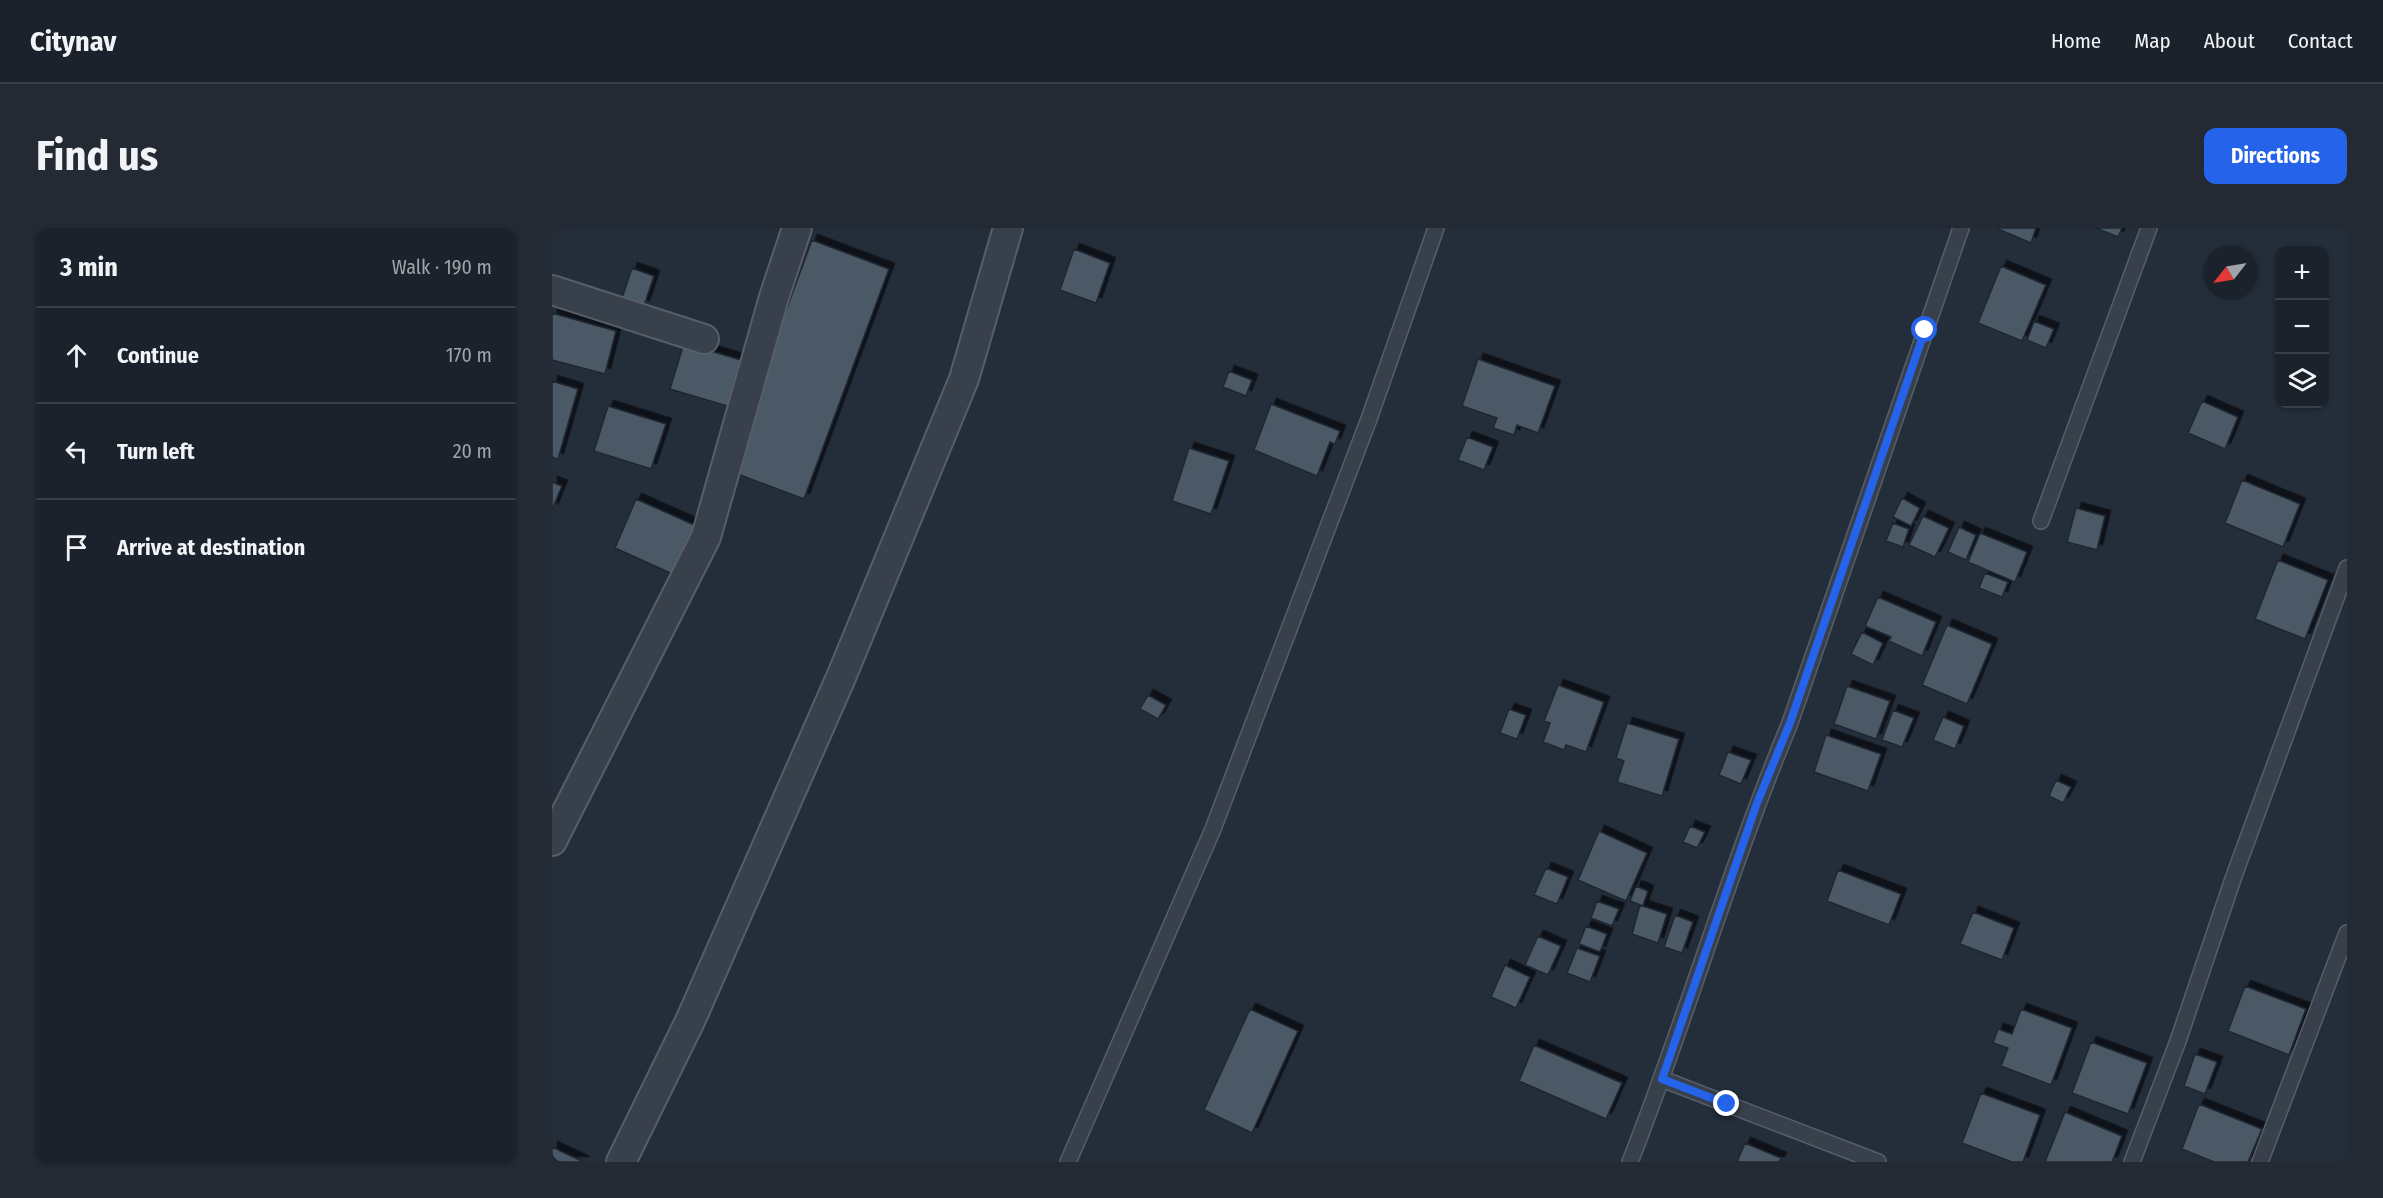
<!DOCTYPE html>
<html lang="en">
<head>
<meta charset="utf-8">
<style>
	:root { --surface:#1b222c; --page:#242a34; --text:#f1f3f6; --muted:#a0a4a9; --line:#393f48; --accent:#2563eb }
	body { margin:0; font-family:"Fira Sans Condensed",sans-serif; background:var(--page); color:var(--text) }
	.controls { position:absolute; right:18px; top:18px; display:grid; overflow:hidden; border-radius:12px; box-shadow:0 2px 4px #0004 }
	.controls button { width:54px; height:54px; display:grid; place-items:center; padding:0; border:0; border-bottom:2px solid var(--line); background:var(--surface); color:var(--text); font:30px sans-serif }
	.compass { position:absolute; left:1651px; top:18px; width:54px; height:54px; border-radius:50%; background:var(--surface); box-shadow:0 2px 4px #0004; rotate:239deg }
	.stop { position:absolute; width:18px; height:18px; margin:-14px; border:4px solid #2563eb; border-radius:50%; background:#fff }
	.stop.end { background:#2563eb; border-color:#fff; box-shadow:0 2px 6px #0008 }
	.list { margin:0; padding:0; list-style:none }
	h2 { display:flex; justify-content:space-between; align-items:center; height:78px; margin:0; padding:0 24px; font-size:26px }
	h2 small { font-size:20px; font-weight:400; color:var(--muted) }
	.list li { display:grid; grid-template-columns:39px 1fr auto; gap:18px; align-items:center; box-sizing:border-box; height:96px; padding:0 24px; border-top:2px solid var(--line) }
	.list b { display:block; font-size:22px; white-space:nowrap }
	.list em { font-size:20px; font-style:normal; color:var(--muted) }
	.icon { flex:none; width:33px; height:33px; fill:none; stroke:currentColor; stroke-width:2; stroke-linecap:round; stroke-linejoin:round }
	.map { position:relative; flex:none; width:1795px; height:934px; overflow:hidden; border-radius:12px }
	header { display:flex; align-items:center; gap:36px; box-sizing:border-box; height:84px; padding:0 30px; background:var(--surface); border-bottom:2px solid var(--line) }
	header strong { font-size:28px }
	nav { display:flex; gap:33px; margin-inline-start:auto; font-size:21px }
	.intro { display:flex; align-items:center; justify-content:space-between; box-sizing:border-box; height:144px; padding:0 36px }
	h1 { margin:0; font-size:42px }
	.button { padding:15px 27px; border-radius:12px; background:var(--accent); color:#fff; font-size:21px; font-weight:700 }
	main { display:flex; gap:36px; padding:0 36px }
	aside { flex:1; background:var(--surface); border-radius:12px; box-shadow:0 2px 4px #0004 }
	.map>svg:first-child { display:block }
	.building { fill:#4c5866; stroke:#1f2732; stroke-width:1.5; filter:url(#shadow) }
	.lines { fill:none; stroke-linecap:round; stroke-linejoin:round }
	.lane-casing { stroke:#565e69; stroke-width:18 }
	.street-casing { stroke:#565e69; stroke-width:32 }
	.lane { stroke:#38404b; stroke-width:15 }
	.street { stroke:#38404b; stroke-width:28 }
	.route { stroke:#2563eb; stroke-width:8 }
</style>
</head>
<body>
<header>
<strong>Citynav</strong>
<nav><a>Home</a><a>Map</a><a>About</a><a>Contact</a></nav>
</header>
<div class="intro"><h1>Find us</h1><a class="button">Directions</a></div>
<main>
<aside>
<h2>3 min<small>Walk · 190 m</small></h2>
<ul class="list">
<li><svg class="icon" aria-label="ahead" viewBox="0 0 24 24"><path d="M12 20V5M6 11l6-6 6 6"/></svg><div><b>Continue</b></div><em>170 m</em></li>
<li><svg class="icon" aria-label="left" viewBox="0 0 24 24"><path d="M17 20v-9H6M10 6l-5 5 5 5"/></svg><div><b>Turn left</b></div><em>20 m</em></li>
<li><svg class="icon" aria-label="arrive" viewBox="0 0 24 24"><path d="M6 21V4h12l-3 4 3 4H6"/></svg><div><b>Arrive at destination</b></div></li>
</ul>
</aside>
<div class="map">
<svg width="1795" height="934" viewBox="0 0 1795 934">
	<defs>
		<filter id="shadow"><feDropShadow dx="5.5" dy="-5.5" stdDeviation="0" flood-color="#0009"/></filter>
	</defs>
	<rect width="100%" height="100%" fill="#242e3b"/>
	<path class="building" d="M 1444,0 L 1484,0 L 1479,15 Z
		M 1544,0 L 1570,0 L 1566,9 Z
		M 260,12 L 337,41 L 252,271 L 175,242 Z
		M 522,21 L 558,35 L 544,75 L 508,62 Z
		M 1449,38 L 1494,57 L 1470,113 L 1426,95 Z
		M 80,40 L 102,48 L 92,78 L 70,70 Z
		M 0,85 L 64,103 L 53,146 L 0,132 Z
		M 1482,93 L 1502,101 L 1494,120 L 1475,112 Z
		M 132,115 L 199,135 L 185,181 L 118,161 Z
		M 926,131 L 1003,158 L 986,205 L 965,197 L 962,207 L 941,200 L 945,190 L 910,178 Z
		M 677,143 L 700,152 L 694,168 L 671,159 Z
		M 0,153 L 26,161 L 6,231 L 0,229 Z
		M 1650,173 L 1686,189 L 1673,221 L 1636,205 Z
		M 719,176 L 788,203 L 783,216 L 778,214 L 765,248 L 702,222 Z
		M 56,178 L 114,196 L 99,241 L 42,223 Z
		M 915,209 L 941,219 L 932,242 L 906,232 Z
		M 637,220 L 677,233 L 659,286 L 620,273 Z
		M 1690,252 L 1748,276 L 1731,319 L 1673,295 Z
		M 0,254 L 10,258 L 0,282 Z
		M 1350,270 L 1368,280 L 1359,298 L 1341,289 Z
		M 84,271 L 147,299 L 125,348 L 63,320 Z
		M 1524,280 L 1553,288 L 1545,322 L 1515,314 Z
		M 1371,288 L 1397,300 L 1383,329 L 1357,317 Z
		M 1341,295 L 1357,301 L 1351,319 L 1334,313 Z
		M 1407,299 L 1424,307 L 1414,332 L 1396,324 Z
		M 1428,305 L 1475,324 L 1463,354 L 1416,334 Z
		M 1726,332 L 1776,352 L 1753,411 L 1703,391 Z
		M 1433,345 L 1456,354 L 1450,369 L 1427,360 Z
		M 1326,369 L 1384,394 L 1370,428 L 1337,413 L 1339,409 L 1313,398 Z
		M 1395,397 L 1440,416 L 1415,476 L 1370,457 Z
		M 1310,404 L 1331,415 L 1321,437 L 1299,426 Z
		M 1006,457 L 1052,474 L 1034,524 L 1014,517 L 1012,522 L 991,514 L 998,495 L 992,493 Z
		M 1295,458 L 1338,473 L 1324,511 L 1282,496 Z
		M 596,467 L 614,477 L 606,491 L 588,481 Z
		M 957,481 L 974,487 L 965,511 L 948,505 Z
		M 1341,482 L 1362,490 L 1350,519 L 1330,512 Z
		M 1391,489 L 1412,498 L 1403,521 L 1381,512 Z
		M 1075,495 L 1127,511 L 1110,568 L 1065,554 L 1072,533 L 1064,530 Z
		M 1274,507 L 1329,526 L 1316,563 L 1262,544 Z
		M 1176,524 L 1199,532 L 1189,556 L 1167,547 Z
		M 1504,552 L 1519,559 L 1511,575 L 1497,568 Z
		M 1138,598 L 1153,604 L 1145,620 L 1131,614 Z
		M 1047,603 L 1095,625 L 1074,673 L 1026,652 Z
		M 994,640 L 1016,649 L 1005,676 L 982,667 Z
		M 1286,642 L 1349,666 L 1337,697 L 1275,673 Z
		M 1084,658 L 1096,663 L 1091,678 L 1078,673 Z
		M 1045,673 L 1067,681 L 1060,698 L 1039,690 Z
		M 1088,677 L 1115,686 L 1106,715 L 1080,706 Z
		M 1421,684 L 1462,700 L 1450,732 L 1408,716 Z
		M 1123,687 L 1141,694 L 1130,725 L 1112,719 Z
		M 1034,698 L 1055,706 L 1048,724 L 1027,716 Z
		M 986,708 L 1009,718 L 996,747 L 973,737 Z
		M 1025,720 L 1048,728 L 1038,754 L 1015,745 Z
		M 953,737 L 978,749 L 964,780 L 939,769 Z
		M 1693,758 L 1754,781 L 1737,827 L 1676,803 Z
		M 698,781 L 746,803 L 700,905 L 652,882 Z
		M 1469,781 L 1520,800 L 1499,857 L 1449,838 L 1456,820 L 1441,815 L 1446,801 L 1460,806 Z
		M 1539,814 L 1595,835 L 1576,886 L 1520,865 Z
		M 982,817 L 1070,855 L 1054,891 L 967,853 Z
		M 1643,826 L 1665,834 L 1653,866 L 1632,858 Z
		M 1429,865 L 1488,887 L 1471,934 L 1460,934 L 1410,915 Z
		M 1647,876 L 1710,901 L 1696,934 L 1662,934 L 1630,921 Z
		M 1513,884 L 1570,908 L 1560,934 L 1493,934 Z
		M 1193,915 L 1229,930 L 1227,934 L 1185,934 Z
		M 0,919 L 32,934 L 0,934 Z"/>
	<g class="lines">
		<g class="lane-casing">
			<path id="lane" d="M 1489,293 L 1597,0
				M 1110,851 L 1326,934
				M 516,934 L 661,601 L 817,191 L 884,0
				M 1078,934 C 1135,789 1178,639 1238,495 L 1409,0
				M 1580,934 L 1626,813 L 1682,648 L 1795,340
				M 1708,934 L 1795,705"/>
		</g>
		<g class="street-casing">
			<path id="street" d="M 0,62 L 152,111
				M 0,613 L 154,309 L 222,69 L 245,0
				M 69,934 L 139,791 L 290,447 L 412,151 L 456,0"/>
		</g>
		<use href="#lane" class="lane"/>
		<use href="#street" class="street"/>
	</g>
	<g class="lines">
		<path class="route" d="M 1175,876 L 1110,851 L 1205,575 L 1238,495 L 1373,102"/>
	</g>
</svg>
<div class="controls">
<button>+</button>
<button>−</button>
<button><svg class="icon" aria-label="layers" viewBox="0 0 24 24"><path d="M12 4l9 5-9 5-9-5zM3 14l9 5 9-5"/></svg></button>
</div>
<svg class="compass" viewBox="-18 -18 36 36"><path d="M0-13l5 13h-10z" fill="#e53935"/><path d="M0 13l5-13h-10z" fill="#a0a4a9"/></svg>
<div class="stop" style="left:1373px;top:102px"></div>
<div class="stop end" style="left:1175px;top:876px"></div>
</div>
</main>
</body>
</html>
